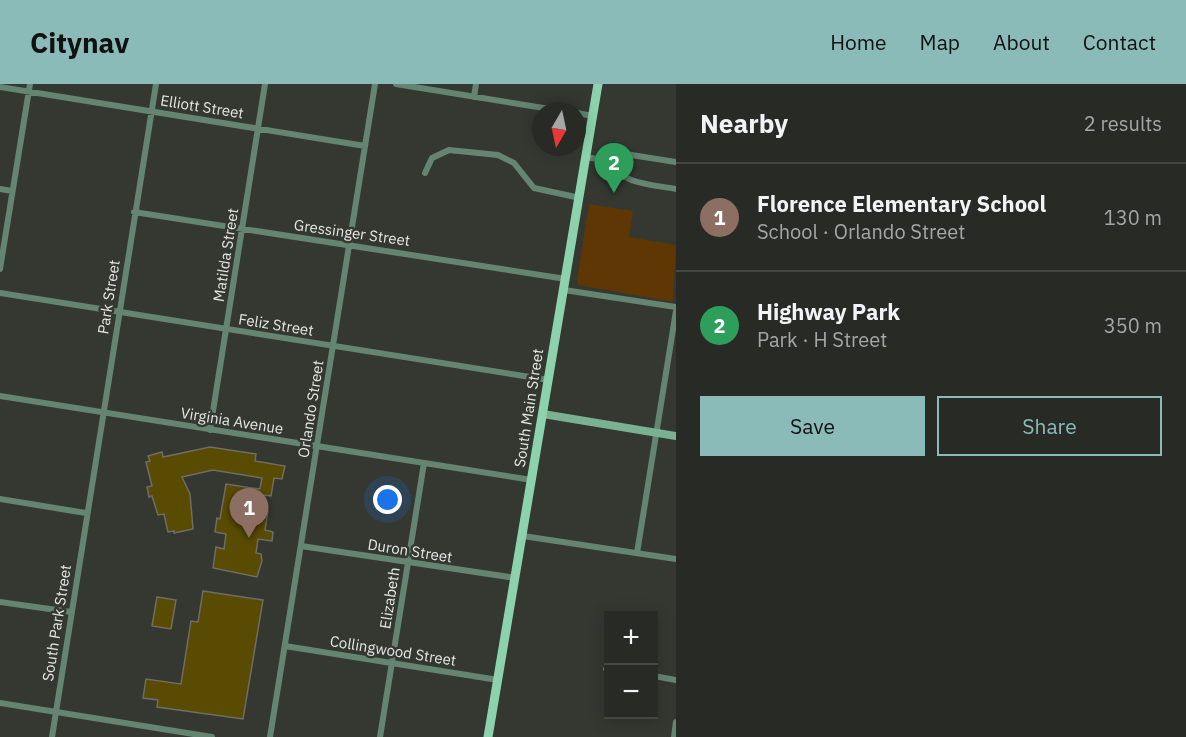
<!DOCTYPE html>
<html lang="en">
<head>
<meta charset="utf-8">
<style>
	:root { --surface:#282a25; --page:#343632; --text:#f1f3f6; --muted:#a5a7a7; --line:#444642; --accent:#8bbbb9 }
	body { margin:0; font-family:"IBM Plex Sans",sans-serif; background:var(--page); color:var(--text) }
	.controls { position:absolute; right:18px; bottom:18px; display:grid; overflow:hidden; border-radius:0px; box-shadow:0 3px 15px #0003 }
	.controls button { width:54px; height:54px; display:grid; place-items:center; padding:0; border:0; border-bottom:2px solid var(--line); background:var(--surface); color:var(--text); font:30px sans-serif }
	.compass { position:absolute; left:532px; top:18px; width:54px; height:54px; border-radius:50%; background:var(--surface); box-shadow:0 3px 15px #0003; rotate:189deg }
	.you { position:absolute; left:388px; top:416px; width:21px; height:21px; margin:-15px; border:4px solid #fff; border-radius:50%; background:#1a73e8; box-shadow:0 0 0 9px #1a73e833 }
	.badge { display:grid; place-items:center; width:39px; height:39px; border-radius:50%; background:var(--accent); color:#fff; font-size:20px; font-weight:700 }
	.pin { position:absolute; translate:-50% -50px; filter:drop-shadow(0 2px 3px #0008) }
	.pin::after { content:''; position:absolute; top:32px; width:21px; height:18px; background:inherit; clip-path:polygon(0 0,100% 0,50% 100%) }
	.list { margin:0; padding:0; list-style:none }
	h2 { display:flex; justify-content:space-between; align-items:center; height:78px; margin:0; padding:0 24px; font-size:26px }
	h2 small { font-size:20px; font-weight:400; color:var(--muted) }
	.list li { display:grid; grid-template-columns:39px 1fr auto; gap:18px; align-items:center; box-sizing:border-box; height:108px; padding:0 24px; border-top:2px solid var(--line) }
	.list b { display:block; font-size:22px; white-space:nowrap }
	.list p { margin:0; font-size:20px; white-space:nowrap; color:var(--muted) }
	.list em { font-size:20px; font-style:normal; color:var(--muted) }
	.actions { display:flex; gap:12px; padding:18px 24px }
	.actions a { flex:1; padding:14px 0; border:2px solid var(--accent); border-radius:0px; text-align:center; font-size:21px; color:var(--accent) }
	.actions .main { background:var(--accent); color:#111 }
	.map { position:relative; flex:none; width:676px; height:653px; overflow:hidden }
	header { display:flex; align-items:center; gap:36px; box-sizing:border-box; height:84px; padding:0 30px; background:var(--accent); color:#111 }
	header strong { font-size:28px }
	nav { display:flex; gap:33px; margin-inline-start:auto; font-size:21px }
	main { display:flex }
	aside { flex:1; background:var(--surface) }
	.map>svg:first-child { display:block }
	.park { fill:#5f3704 }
	.building { fill:#594b02; stroke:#6f6d64; stroke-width:1.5 }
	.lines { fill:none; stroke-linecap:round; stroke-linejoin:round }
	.street { stroke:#648572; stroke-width:6 }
	.secondary { stroke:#7ab193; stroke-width:8 }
	.primary { stroke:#8cd3ad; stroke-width:9 }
	.labels { text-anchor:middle; stroke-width:5; stroke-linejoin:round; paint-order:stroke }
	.street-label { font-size:15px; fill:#e4e7e2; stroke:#353831 }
</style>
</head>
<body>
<header>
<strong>Citynav</strong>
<nav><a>Home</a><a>Map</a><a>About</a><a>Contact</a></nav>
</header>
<main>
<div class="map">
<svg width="676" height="653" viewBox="0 0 676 653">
	<rect width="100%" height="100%" fill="#353831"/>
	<path class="park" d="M 589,120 L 633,127 L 629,153 L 676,161 L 673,218 L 578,201 L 577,197 Z"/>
	<path class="building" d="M 210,363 L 256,370 L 255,377 L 285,382 L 282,395 L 274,394 L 271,412 L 264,411 L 262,426 L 268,427 L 265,446 L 273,448 L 272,457 L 258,455 L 256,469 L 261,470 L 262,477 L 257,493 L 213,484 L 216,463 L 224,465 L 226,450 L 215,448 L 217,434 L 220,435 L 226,400 L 260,405 L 262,394 L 213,386 L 182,393 L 190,410 L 193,445 L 174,449 L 174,447 L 168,448 L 164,430 L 158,431 L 152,412 L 149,413 L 147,403 L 152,402 L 146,378 L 150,377 L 148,372 L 162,368 L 163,373 Z
		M 203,507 L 263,516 L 243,635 L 157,623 L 158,616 L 143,614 L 146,595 L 181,600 L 191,537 L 198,538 Z
		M 157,513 L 176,516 L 171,545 L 152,542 Z"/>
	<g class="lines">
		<path class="street" d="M 396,0 L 562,27
			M 0,3 L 365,62
			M 474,13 L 476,0
			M 577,29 L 593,32
			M 586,73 L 608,77 L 625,70 L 676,78
			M 608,77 C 623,101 650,100 676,105
			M 425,89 L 432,74 L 449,66 L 498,71 L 514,79 L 534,104 L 580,114
			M 0,105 L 12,107
			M 134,128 L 566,195
			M 0,185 L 30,0
			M 564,206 L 676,223
			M 0,209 L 549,296
			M 0,312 L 532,396
			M 210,346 L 265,0
			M 0,415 L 86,429
			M 523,452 L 676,475
			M 301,462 L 516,494
			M 637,469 L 676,227
			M 0,518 L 71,528
			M 285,562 L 498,596
			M 606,585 L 608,585
			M 654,592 L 676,596
			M 0,619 L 212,653
			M 52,653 L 156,0
			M 270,653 L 375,0
			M 380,653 L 424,379
			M 674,653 L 676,638"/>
		<path class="secondary" d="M 543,330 L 676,352"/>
		<path class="primary" d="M 488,653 L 598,0"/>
	</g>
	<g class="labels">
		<g class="street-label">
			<text transform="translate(202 23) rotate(9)" y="5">Elliott Street</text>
			<text transform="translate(352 149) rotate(8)" y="5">Gressinger Street</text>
			<text transform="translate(226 171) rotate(-81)" y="5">Matilda Street</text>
			<text transform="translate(109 213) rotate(-81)" y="5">Park Street</text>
			<text transform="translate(276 241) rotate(9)" y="5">Feliz Street</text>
			<text transform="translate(529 324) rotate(-81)" y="5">South Main Street</text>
			<text transform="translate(311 325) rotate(-81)" y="5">Orlando Street</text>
			<text transform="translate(232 337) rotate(9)" y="5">Virginia Avenue</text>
			<text transform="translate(410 467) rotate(9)" y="5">Duron Street</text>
			<text transform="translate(390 514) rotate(-81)" y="5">Elizabeth</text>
			<text transform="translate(57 539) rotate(-81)" y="5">South Park Street</text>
			<text transform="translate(393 567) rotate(9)" y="5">Collingwood Street</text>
		</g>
	</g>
</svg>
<div class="controls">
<button>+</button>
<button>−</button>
</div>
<svg class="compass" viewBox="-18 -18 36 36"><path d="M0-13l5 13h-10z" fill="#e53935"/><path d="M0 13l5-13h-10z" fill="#a5a7a7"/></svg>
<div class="you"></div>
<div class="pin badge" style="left:249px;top:454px;background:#8d6e63">1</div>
<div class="pin badge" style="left:614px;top:109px;background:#2e9e5b">2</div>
</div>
<aside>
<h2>Nearby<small>2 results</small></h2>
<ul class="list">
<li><span class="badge" style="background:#8d6e63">1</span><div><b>Florence Elementary School</b><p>School · Orlando Street</p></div><em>130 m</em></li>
<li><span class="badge" style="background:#2e9e5b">2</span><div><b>Highway Park</b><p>Park · H Street</p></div><em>350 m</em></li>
</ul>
<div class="actions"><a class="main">Save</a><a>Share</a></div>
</aside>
</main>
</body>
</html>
